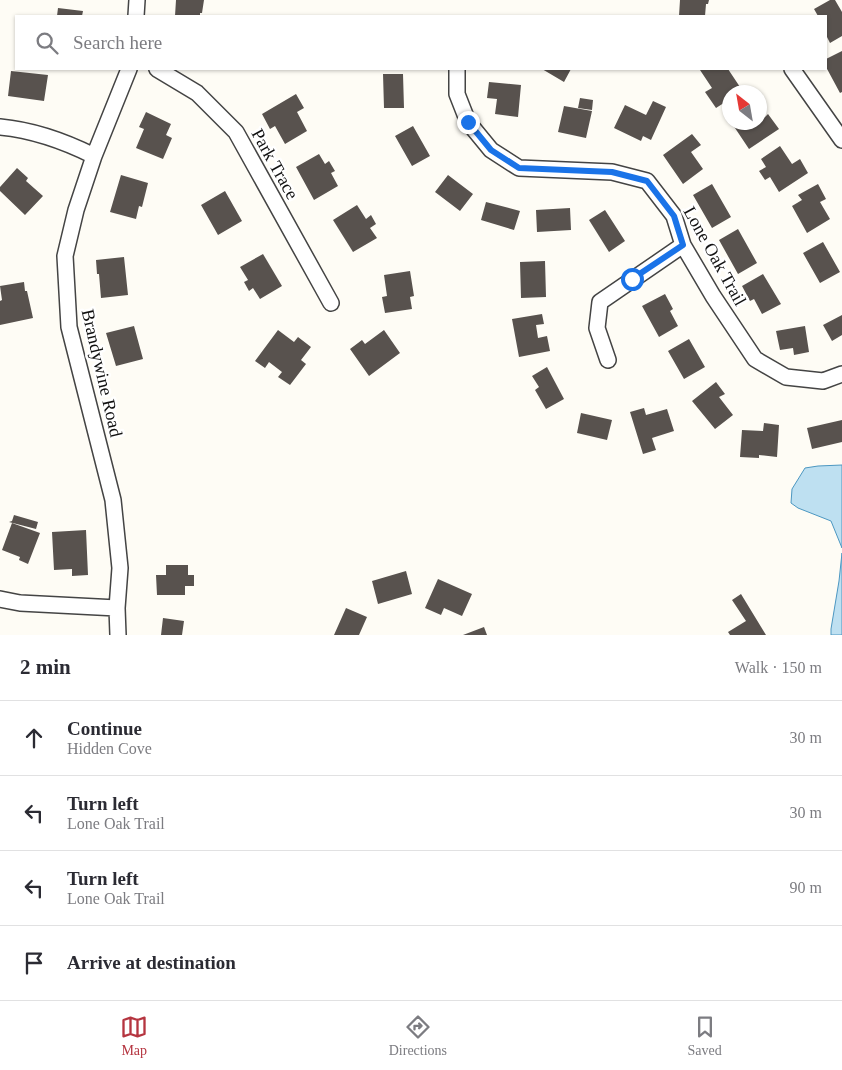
<!DOCTYPE html>
<html lang="en">
<head>
<meta charset="utf-8">
<style>
	:root { --surface:#fff; --page:#f7f7f7; --text:#2b2b33; --muted:#7c7c81; --line:#e1e1e2; --accent:#b53540 }
	body { margin:0; font-family:Georgia,serif; background:var(--page); color:var(--text) }
	.compass { position:absolute; left:722px; top:85px; width:45px; height:45px; border-radius:50%; background:var(--surface); box-shadow:0 1px 4px #0004; rotate:329deg }
	.stop { position:absolute; width:15px; height:15px; margin:-11px; border:4px solid #1a73e8; border-radius:50%; background:#fff }
	.stop.end { background:#1a73e8; border-color:#fff; box-shadow:0 1px 5px #0008 }
	.list { margin:0; padding:0; list-style:none }
	h2 { display:flex; justify-content:space-between; align-items:center; height:65px; margin:0; padding:0 20px; font-size:21px }
	h2 small { font-size:16px; font-weight:400; color:var(--muted) }
	.list li { display:grid; grid-template-columns:32px 1fr auto; gap:15px; align-items:center; box-sizing:border-box; height:75px; padding:0 20px; border-top:1px solid var(--line) }
	.list b { display:block; font-size:19px; white-space:nowrap }
	.list p { margin:0; font-size:16px; white-space:nowrap; color:var(--muted) }
	.list em { font-size:16px; font-style:normal; color:var(--muted) }
	.icon { flex:none; width:28px; height:28px; fill:none; stroke:currentColor; stroke-width:2; stroke-linecap:round; stroke-linejoin:round }
	.map { position:relative; flex:none; width:842px; height:635px; overflow:hidden }
	.search { position:absolute; background:var(--surface); box-shadow:0 1px 4px #0004; left:15px; right:15px; top:15px; height:55px; display:flex; align-items:center; gap:12px; box-sizing:border-box; padding:0 18px; border-radius:0px; color:var(--muted); font-size:19px }
	.sheet { height:365px; background:var(--surface) }
	nav { display:flex; justify-content:space-around; align-items:center; box-sizing:border-box; height:70px; border-top:1px solid var(--line); background:var(--surface); font-size:14px; color:var(--muted) }
	nav a { display:grid; justify-items:center; gap:2px }
	nav .on { color:var(--accent) }
	.map>svg:first-child { display:block }
	.water { fill:#bee0f1; stroke:#4c97c1 }
	.building { fill:#58524e }
	.lines { fill:none; stroke-linecap:round; stroke-linejoin:round }
	.street-casing { stroke:#444; stroke-width:18 }
	.street { stroke:#fff; stroke-width:15 }
	.route { stroke:#1a73e8; stroke-width:6 }
	.labels { text-anchor:middle; stroke-width:5; stroke-linejoin:round; paint-order:stroke }
	.street-label { font-size:18px; fill:#111; stroke:#fff }
</style>
</head>
<body>
<div class="map">
<svg width="842" height="635" viewBox="0 0 842 635">
	<rect width="100%" height="100%" fill="#fefcf5"/>
	<path class="water" d="M 842,465 L 842,548 L 831,521 L 798,508 L 791,503 L 792,489 L 805,468 L 818,466 Z
		M 842,553 L 842,635 L 831,635 L 831,629 L 839,581 Z"/>
	<path class="building" d="M 176,0 L 204,0 L 202,13 L 200,13 L 200,16 L 175,16 Z
		M 680,0 L 709,0 L 708,4 L 706,4 L 705,16 L 679,16 Z
		M 830,0 L 835,0 L 842,12 L 842,36 L 830,43 L 826,35 L 826,16 L 818,16 L 814,9 Z
		M 58,8 L 83,11 L 82,16 L 57,16 Z
		M 842,51 L 842,92 L 840,93 L 826,67 L 826,59 Z
		M 542,69 L 571,69 L 564,82 Z
		M 702,69 L 728,69 L 742,90 L 739,92 L 730,92 L 730,99 L 716,108 L 705,92 L 712,88 L 700,70 Z
		M 11,71 L 48,75 L 44,101 L 8,96 Z
		M 383,74 L 403,74 L 404,108 L 384,108 Z
		M 489,82 L 521,85 L 518,117 L 495,114 L 497,99 L 487,98 Z
		M 296,94 L 304,108 L 297,112 L 307,131 L 285,144 L 275,126 L 270,129 L 262,114 Z
		M 580,98 L 593,100 L 592,110 L 578,108 Z
		M 653,101 L 666,107 L 651,140 L 643,136 L 641,141 L 614,128 L 625,105 L 646,115 Z
		M 564,106 L 592,111 L 586,138 L 558,132 Z
		M 760,109 L 765,117 L 768,114 L 779,129 L 749,149 L 731,122 L 760,122 Z
		M 146,112 L 171,124 L 166,135 L 172,138 L 163,159 L 136,148 L 144,129 L 139,127 Z
		M 413,126 L 430,156 L 412,166 L 395,136 Z
		M 692,134 L 701,145 L 691,152 L 703,169 L 683,184 L 663,155 Z
		M 780,146 L 792,164 L 800,159 L 808,173 L 779,192 L 770,177 L 765,180 L 759,171 L 766,167 L 761,159 Z
		M 319,154 L 325,164 L 329,161 L 335,171 L 331,173 L 338,186 L 314,200 L 296,167 Z
		M 17,168 L 28,178 L 26,181 L 43,196 L 25,215 L 0,191 L 0,187 Z
		M 121,175 L 148,183 L 142,207 L 139,206 L 136,219 L 110,212 Z
		M 448,175 L 473,194 L 460,211 L 435,192 Z
		M 712,184 L 731,217 L 712,228 L 693,195 Z
		M 818,184 L 826,199 L 820,202 L 830,219 L 807,233 L 792,206 L 802,200 L 798,195 Z
		M 225,191 L 242,221 L 218,235 L 201,205 Z
		M 486,202 L 520,211 L 514,230 L 481,220 Z
		M 357,205 L 366,219 L 371,215 L 376,224 L 370,228 L 377,238 L 353,252 L 333,220 Z
		M 570,208 L 571,230 L 537,232 L 536,210 Z
		M 605,210 L 625,241 L 609,252 L 589,220 Z
		M 738,229 L 757,263 L 738,274 L 719,240 Z
		M 823,242 L 840,272 L 820,283 L 803,253 Z
		M 263,254 L 282,286 L 260,299 L 253,288 L 249,291 L 244,282 L 248,280 L 240,267 Z
		M 124,257 L 128,295 L 101,298 L 99,274 L 97,274 L 96,260 Z
		M 545,261 L 546,297 L 521,298 L 520,262 Z
		M 410,271 L 414,296 L 410,297 L 412,309 L 385,313 L 382,297 L 387,296 L 384,275 Z
		M 763,274 L 781,304 L 762,314 L 754,299 L 750,301 L 742,286 Z
		M 24,282 L 25,291 L 27,291 L 33,318 L 0,325 L 0,301 L 2,300 L 0,286 Z
		M 665,294 L 673,309 L 670,311 L 678,326 L 659,337 L 642,306 Z
		M 542,314 L 544,324 L 536,325 L 538,338 L 547,336 L 550,351 L 519,357 L 512,319 Z
		M 842,315 L 842,335 L 832,341 L 823,325 Z
		M 134,326 L 143,359 L 116,366 L 106,333 Z
		M 805,326 L 809,352 L 794,355 L 793,348 L 780,350 L 776,331 Z
		M 278,330 L 294,342 L 298,337 L 311,347 L 301,360 L 306,364 L 290,385 L 278,377 L 282,372 L 269,362 L 265,368 L 255,361 Z
		M 384,330 L 400,353 L 369,376 L 350,349 L 362,340 L 365,344 Z
		M 689,339 L 705,367 L 684,379 L 668,351 Z
		M 547,367 L 564,399 L 546,409 L 535,390 L 539,387 L 532,376 Z
		M 716,382 L 725,394 L 719,397 L 733,415 L 715,429 L 692,401 Z
		M 644,408 L 646,415 L 667,409 L 674,431 L 652,438 L 656,450 L 643,454 L 630,412 Z
		M 581,413 L 612,420 L 607,440 L 577,433 Z
		M 842,420 L 842,442 L 812,449 L 807,428 Z
		M 764,423 L 779,425 L 777,457 L 759,455 L 759,458 L 740,457 L 742,430 L 763,431 Z
		M 14,515 L 38,522 L 36,529 L 9,522 L 12,521 Z
		M 12,523 L 40,533 L 28,564 L 19,560 L 20,557 L 2,550 Z
		M 86,530 L 88,575 L 72,576 L 72,569 L 54,570 L 52,532 Z
		M 166,565 L 188,565 L 188,575 L 194,575 L 194,586 L 185,586 L 185,595 L 157,595 L 156,575 L 166,575 Z
		M 406,571 L 412,594 L 378,604 L 372,581 Z
		M 438,579 L 472,594 L 462,616 L 444,608 L 441,615 L 425,608 Z
		M 741,594 L 766,635 L 730,635 L 728,632 L 746,621 L 732,600 Z
		M 346,608 L 367,617 L 359,635 L 334,635 Z
		M 163,618 L 184,621 L 182,635 L 161,635 Z
		M 484,627 L 487,635 L 463,635 Z"/>
	<g class="lines">
		<g class="street-casing">
			<path id="street" d="M 136,16 L 137,0
				M 157,69 L 197,93 L 236,132 L 331,303
				M 457,69 L 457,94 L 468,122 L 491,150 L 519,168 L 612,172 L 647,181 L 674,216 L 683,245 L 713,296 L 755,359 L 786,377 L 823,381 L 842,374
				M 792,69 L 842,140
				M 0,127 C 32,130 66,142 94,156
				M 608,360 L 597,328 L 600,302 L 683,245
				M 0,599 L 20,603 L 117,608
				M 118,635 L 117,608 L 120,568 L 113,500 L 69,327 L 65,256 L 76,210 L 94,156 L 129,69"/>
		</g>
		<use href="#street" class="street"/>
	</g>
	<g class="lines">
		<path class="route" d="M 468,122 L 491,150 L 519,168 L 612,172 L 647,181 L 674,216 L 683,245 L 632,279"/>
	</g>
	<g class="labels">
		<g class="street-label">
			<text transform="translate(275 164) rotate(61)" y="6">Park Trace</text>
			<text transform="translate(715 256) rotate(61)" y="6">Lone Oak Trail</text>
			<text transform="translate(102 373) rotate(77)" y="6">Brandywine Road</text>
		</g>
	</g>
</svg>
<svg class="compass" viewBox="-18 -18 36 36"><path d="M0-13l5 13h-10z" fill="#e53935"/><path d="M0 13l5-13h-10z" fill="#7c7c81"/></svg>
<div class="stop" style="left:632px;top:279px"></div>
<div class="stop end" style="left:468px;top:122px"></div>
<div class="search"><svg class="icon" aria-label="search" viewBox="0 0 24 24"><circle cx="10" cy="10" r="6"/><path d="M15 15l6 6"/></svg>Search here</div>
</div>
<section class="sheet">
<h2>2 min<small>Walk · 150 m</small></h2>
<ul class="list">
<li><svg class="icon" aria-label="ahead" viewBox="0 0 24 24"><path d="M12 20V5M6 11l6-6 6 6"/></svg><div><b>Continue</b><p>Hidden Cove</p></div><em>30 m</em></li>
<li><svg class="icon" aria-label="left" viewBox="0 0 24 24"><path d="M17 20v-9H6M10 6l-5 5 5 5"/></svg><div><b>Turn left</b><p>Lone Oak Trail</p></div><em>30 m</em></li>
<li><svg class="icon" aria-label="left" viewBox="0 0 24 24"><path d="M17 20v-9H6M10 6l-5 5 5 5"/></svg><div><b>Turn left</b><p>Lone Oak Trail</p></div><em>90 m</em></li>
<li><svg class="icon" aria-label="arrive" viewBox="0 0 24 24"><path d="M6 21V4h12l-3 4 3 4H6"/></svg><div><b>Arrive at destination</b></div></li>
</ul>
</section>
<nav>
<a class="on"><svg class="icon" aria-label="map" viewBox="0 0 24 24"><path d="M3 6l6-2 6 2 6-2v14l-6 2-6-2-6 2zM9 4v14M15 6v14"/></svg>Map</a>
<a><svg class="icon" aria-label="directions" viewBox="0 0 24 24"><path d="M12 3l9 9-9 9-9-9zM9 14v-3h6M13 9l2 2-2 2"/></svg>Directions</a>
<a><svg class="icon" aria-label="saved" viewBox="0 0 24 24"><path d="M7 4h10v16l-5-4-5 4z"/></svg>Saved</a>
</nav>
</body>
</html>
